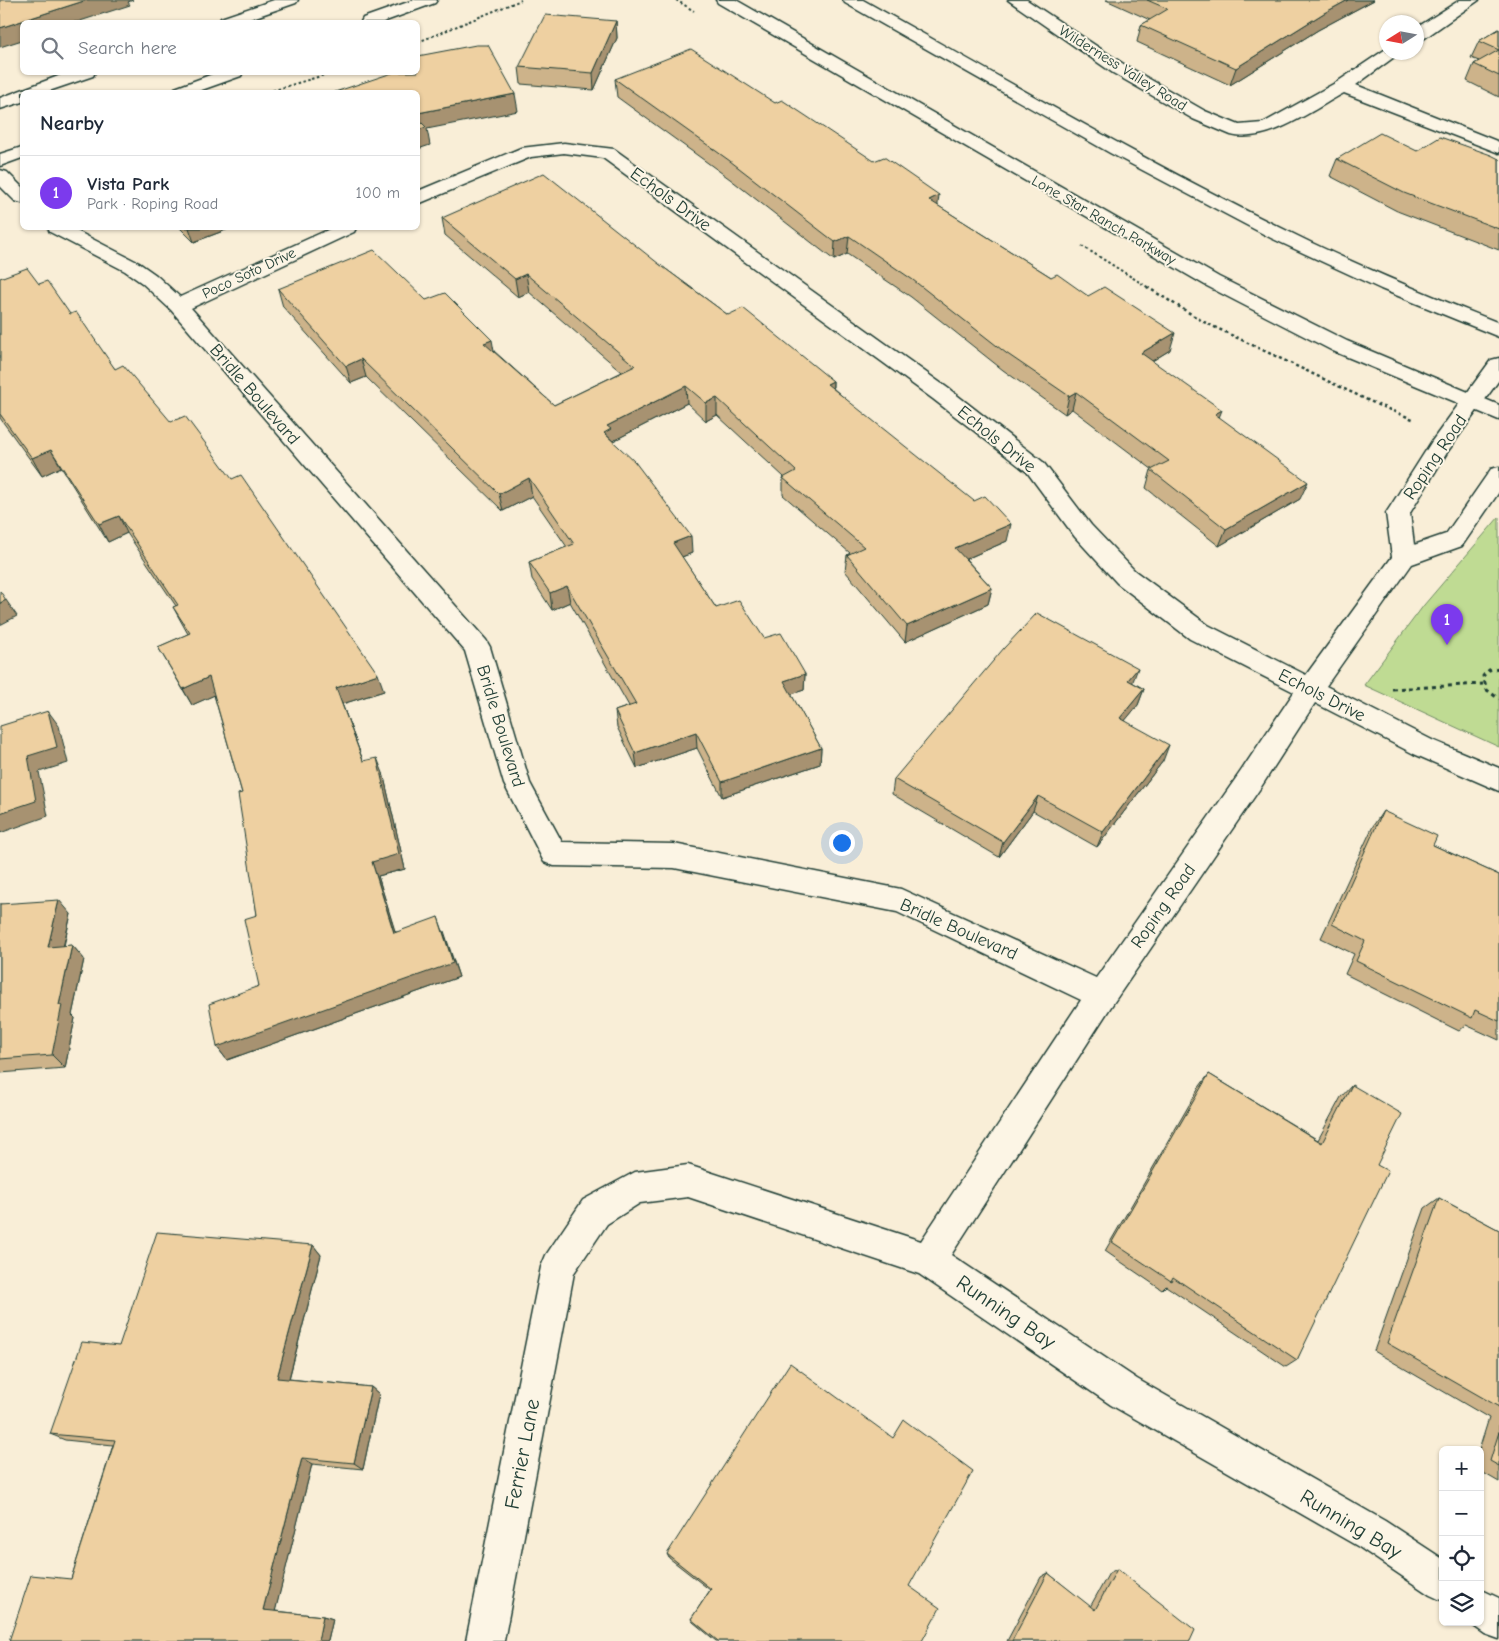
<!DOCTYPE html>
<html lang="en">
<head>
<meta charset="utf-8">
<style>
	:root { --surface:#fff; --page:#f2f2f3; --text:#1f2937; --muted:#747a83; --line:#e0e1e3; --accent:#7c3aed }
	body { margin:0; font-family:"Comic Neue",sans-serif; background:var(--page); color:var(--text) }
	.controls { position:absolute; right:15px; bottom:15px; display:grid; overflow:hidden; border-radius:8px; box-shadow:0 1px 4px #0004 }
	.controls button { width:45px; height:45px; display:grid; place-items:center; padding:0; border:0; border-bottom:1px solid var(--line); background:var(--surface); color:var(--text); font:25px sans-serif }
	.compass { position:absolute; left:1379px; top:15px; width:45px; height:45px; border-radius:50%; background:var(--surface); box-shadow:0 1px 4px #0004; rotate:259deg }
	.you { position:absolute; left:841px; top:842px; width:18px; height:18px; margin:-12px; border:4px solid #fff; border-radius:50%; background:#1a73e8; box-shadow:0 0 0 8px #1a73e833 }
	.badge { display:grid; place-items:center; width:32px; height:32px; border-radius:50%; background:var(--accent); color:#fff; font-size:16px; font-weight:700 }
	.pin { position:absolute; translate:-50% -41px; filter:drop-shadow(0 1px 2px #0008) }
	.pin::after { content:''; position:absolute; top:26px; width:18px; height:15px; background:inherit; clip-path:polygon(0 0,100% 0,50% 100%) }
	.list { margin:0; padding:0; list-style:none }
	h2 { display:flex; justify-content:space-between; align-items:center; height:65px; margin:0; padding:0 20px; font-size:21px }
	h2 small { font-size:16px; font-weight:400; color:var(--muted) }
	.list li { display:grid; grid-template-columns:32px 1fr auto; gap:15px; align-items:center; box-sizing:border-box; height:75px; padding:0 20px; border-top:1px solid var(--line) }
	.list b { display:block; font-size:19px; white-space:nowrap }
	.list p { margin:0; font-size:16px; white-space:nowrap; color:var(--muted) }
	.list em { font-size:16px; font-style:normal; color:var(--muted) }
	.icon { flex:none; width:28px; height:28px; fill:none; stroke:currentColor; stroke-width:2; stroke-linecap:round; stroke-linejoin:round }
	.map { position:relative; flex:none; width:1499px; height:1641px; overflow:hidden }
	.search { position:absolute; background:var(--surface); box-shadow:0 1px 4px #0004; left:20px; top:20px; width:400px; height:55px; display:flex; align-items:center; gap:12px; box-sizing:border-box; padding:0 18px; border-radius:8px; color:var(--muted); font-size:19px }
	.panel { position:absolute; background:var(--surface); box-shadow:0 1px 4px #0004; left:20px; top:90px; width:400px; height:140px; border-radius:8px }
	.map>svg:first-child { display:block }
	.green { fill:#bfdb93; stroke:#6f8c64 }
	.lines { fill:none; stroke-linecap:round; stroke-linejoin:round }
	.minor-casing { stroke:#1f3d34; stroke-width:3 }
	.secondary-casing { stroke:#1f3d34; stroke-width:3 }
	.path-far2 { stroke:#1f3d34; stroke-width:2; stroke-dasharray:2.5 2.5; stroke-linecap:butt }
	.path-far1 { stroke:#1f3d34; stroke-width:2.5; stroke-dasharray:3 3; stroke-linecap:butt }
	.path { stroke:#1f3d34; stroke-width:3; stroke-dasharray:4 4; stroke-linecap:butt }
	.minor { fill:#fcf5e5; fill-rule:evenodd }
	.secondary { fill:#fcf5e5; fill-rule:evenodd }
	.wall { fill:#cdb38a; stroke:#1f3d34 }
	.shaded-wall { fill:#a79271; stroke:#1f3d34 }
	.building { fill:#eed0a1; stroke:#1f3d34 }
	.labels { text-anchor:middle; stroke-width:4; stroke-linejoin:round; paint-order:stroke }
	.far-street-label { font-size:15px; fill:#1f3d34; stroke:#fcf5e5 }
	.street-label { font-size:18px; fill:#1f3d34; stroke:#fcf5e5 }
	.near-street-label { font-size:21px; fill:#1f3d34; stroke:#fcf5e5 }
</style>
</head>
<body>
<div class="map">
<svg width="1499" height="1641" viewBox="0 0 1499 1641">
	<rect width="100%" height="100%" fill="#f9eed7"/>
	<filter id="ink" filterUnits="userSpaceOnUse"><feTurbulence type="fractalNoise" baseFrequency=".02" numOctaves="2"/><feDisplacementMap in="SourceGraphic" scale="10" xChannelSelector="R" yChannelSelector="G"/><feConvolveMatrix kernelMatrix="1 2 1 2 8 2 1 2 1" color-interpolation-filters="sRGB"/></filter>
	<g filter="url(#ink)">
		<path class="green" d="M 1499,517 L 1499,747 L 1364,685 L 1424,605 Z"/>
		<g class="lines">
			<g class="minor-casing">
				<path id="minor" d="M 1008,0 L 1027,0 L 1125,65 L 1205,111 L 1239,125 L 1263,123 L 1337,82 L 1386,49 L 1386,52 L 1401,52 L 1356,85 L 1499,142 L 1499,153 L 1344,93 C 1312,110 1268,144 1231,135 L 1193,119 L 1113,73 Z
					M 1460,0 L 1479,0 L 1422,40 L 1416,41 L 1416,28 Z
					M 564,143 L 614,149 L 949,389 L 1043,462 L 1091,525 L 1135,571 L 1208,625 L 1306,675 L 1392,557 L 1386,513 L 1390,507 L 1432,441 L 1491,360 L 1499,358 L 1499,380 L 1448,451 L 1410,513 L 1414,545 L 1446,534 L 1491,469 L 1499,467 L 1499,492 L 1462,546 L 1412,564 L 1326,686 L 1432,740 L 1499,768 L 1499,791 L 1414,754 L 1315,703 L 1261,787 L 1112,1005 L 951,1255 L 1137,1379 L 1385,1521 L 1443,1559 L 1443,1601 L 1430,1595 L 1359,1547 L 1111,1405 L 919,1274 L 688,1197 L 640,1203 L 607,1224 L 574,1273 L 504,1641 L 466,1641 L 541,1267 L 546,1255 L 583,1200 L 635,1172 L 688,1165 L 921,1241 L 1081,1000 L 897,912 L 674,868 L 554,866 L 544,862 L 504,784 L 465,651 L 171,310 L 142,283 L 125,271 L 50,232 L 48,228 L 71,228 L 139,263 L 156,275 L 180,297 L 332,228 L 356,228 L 354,232 L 191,308 L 486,640 L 490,647 L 530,783 L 562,842 L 674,844 L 901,889 L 1096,978 L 1241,771 L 1294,692 L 1190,639 L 1117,583 L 1075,537 L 1027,472 L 933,399 L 603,158 L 564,153 L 531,157 L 418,204 L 418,191 L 521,148 Z
					M 0,170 L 7,172 L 22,187 L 22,203 L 15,201 L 0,186 Z
					M 1480,1589 L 1499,1598 L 1499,1639 L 1485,1634 L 1468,1622 L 1480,1622 Z"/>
			</g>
			<g class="secondary-casing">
				<path id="secondary" d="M 274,0 L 298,0 L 296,3 L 241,22 L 219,22 L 221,18 Z
					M 414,0 L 437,0 L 435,3 L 383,22 L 361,22 L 363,18 Z
					M 716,0 L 736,0 L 1219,277 L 1347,341 L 1499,405 L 1499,420 L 1333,351 L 1205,285 L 718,3 Z
					M 843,0 L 863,0 C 1011,83 1158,169 1312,243 C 1373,272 1436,298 1499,323 L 1499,337 L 1381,289 L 1271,238 L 1110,153 L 845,3 Z
					M 69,72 L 95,72 L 93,76 L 46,92 L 22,92 L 22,102 L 0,109 L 0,98 Z
					M 218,72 L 243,72 L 241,76 L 196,92 L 172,92 L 175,88 Z
					M 22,147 L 22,158 L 0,166 L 0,154 Z"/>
			</g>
			<path class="path-far2" d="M 676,0 L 694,11
				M 418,42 L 521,0
				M 268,92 L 334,72
				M 1082,246 L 1149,288"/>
			<path class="path-far1" d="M 1147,287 L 1204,322 L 1378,405 L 1415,420"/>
			<path class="path" d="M 1499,668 L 1489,670 L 1483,676 L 1487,690 L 1499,699
				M 1392,689 L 1483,684"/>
			<use href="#minor" class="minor"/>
			<use href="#secondary" class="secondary"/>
		</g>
		<path class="wall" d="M 1106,0 L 1374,0 L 1318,30 L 1230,85 L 1137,42 L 1141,25 L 1150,20 Z
			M 616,21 L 617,38 L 594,90 L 521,84 L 519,67 Z
			M 1499,29 L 1499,97 L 1467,81 L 1474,64 L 1479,61 L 1471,58 L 1479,41 Z
			M 615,79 L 775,103 L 1051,277 L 1088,296 L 1170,350 L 1152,361 L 1219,417 L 1300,499 L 1219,546 L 1146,488 L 1151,470 L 1153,470 L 1072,409 L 1065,414 L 1003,370 L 911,297 L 847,254 L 834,260 L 730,179 L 617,97 Z
			M 1417,151 L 1499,159 L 1499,250 L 1397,211 L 1330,176 L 1337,159 Z
			M 442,218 L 659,264 L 728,315 L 833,381 L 833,388 L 1007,541 L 966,559 L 992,588 L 988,604 L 905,642 L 845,571 L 847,555 L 850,553 L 783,495 L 783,478 L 784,477 L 717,415 L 706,421 L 687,403 L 613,441 L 692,553 L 682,557 L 716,608 L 764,638 L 805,674 L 804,690 L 791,694 L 821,748 L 820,764 L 722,797 L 697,748 L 637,768 L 617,727 L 615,711 L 629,706 L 570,602 L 552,610 L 532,579 L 529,562 L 567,547 L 532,496 L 503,511 L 366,377 L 351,383 L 283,307 L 278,289 L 426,300 L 494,351 L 554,405 L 622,372 L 529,292 L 518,297 L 445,235 Z
			M 180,228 L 231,228 L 194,242 Z
			M 0,278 L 39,284 L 70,314 L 115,369 L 384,691 L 342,704 L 363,761 L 383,773 L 405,869 L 378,876 L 395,932 L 444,931 L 459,977 L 227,1060 L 217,1047 L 259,986 L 257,915 L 242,793 L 214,695 L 192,705 L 158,647 L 188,634 L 173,607 L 176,606 L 127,533 L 108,542 L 61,467 L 42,476 L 0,418 Z
			M 1132,682 L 1144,689 L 1138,705 L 1125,720 L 1163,761 L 1097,847 L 1033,811 L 999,857 L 892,794 L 894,779 Z
			M 1383,811 L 1433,845 L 1499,875 L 1499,1040 L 1466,1025 L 1459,1031 L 1345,974 L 1354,954 L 1321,938 L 1373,826 Z
			M 0,904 L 71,914 L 64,946 L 72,945 L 84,959 L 72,1015 L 75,1018 L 65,1068 L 0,1073 Z
			M 1209,1074 L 1318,1140 L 1341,1097 L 1352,1085 L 1377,1165 L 1297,1360 L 1286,1367 L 1166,1286 L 1162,1290 L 1105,1251 L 1200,1086 Z
			M 1439,1198 L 1499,1230 L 1499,1482 L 1480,1471 L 1480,1450 L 1479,1450 L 1489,1418 L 1374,1351 L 1425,1208 Z
			M 313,1245 L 321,1255 L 289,1379 L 371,1387 L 379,1394 L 363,1469 L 312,1464 L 275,1611 L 323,1616 L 333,1619 L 328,1641 L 9,1641 L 71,1579 L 113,1445 L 65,1440 L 50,1434 L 119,1346 Z
			M 667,1554 L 909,1586 L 922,1641 L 716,1641 L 693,1622 L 691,1619 L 710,1590 L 669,1558 Z
			M 1117,1569 L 1190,1641 L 1007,1641 L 1041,1577 L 1048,1573 L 1090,1607 L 1109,1573 Z"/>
		<path class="shaded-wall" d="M 87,0 L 133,0 L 128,2 L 130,5 L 77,22 L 22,22 L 22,40 L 0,47 L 0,28 Z
			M 1348,0 L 1374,0 L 1318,30 L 1230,85 L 1236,68 L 1324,13 Z
			M 616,21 L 617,38 L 594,90 L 593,73 Z
			M 515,94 L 518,111 L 427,129 L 430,145 L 418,149 L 418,113 Z
			M 939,195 L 937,213 L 929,200 Z
			M 189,228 L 231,228 L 194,242 Z
			M 849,236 L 847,254 L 834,260 L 835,242 Z
			M 526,274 L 529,292 L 518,297 L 515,279 Z
			M 1175,333 L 1170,350 L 1136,371 L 1141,353 Z
			M 492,340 L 495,357 L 484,343 Z
			M 361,359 L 366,377 L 351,383 L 346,366 Z
			M 833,381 L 832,398 L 827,384 Z
			M 686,386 L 687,403 L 613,441 L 604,433 L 607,426 Z
			M 1076,392 L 1072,409 L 1065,414 L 1069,396 Z
			M 717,398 L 717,415 L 706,421 L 706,403 Z
			M 1222,410 L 1215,428 L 1215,414 Z
			M 51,450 L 61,467 L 42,476 L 32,458 Z
			M 529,478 L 532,496 L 503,511 L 499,494 Z
			M 1308,482 L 1300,499 L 1219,546 L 1226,529 Z
			M 119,516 L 127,533 L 108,542 L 99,524 Z
			M 1011,524 L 1007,541 L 952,565 L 955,548 Z
			M 691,536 L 692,553 L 674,560 L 673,543 Z
			M 567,586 L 570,602 L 552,610 L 550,593 Z
			M 992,588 L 988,604 L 905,642 L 907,626 Z
			M 6,600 L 17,616 L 0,625 L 0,603 Z
			M 1138,668 L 1132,684 L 1128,680 Z
			M 378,674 L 384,691 L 342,704 L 369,777 L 336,688 Z
			M 805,674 L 804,690 L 783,697 L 784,681 Z
			M 209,677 L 217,694 L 192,705 L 183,689 Z
			M 1144,689 L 1138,705 L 1114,734 L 1120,718 Z
			M 48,711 L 59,726 L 68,763 L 39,772 L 48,816 L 0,833 L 0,813 L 28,756 Z
			M 696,732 L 697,748 L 637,768 L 635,753 Z
			M 1169,745 L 1163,761 L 1097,847 L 1103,832 Z
			M 821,748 L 820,764 L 722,797 L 722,782 Z
			M 377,758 L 383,773 L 405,869 L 378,876 L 400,947 L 394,933 L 372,862 Z
			M 1038,796 L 1033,811 L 999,857 L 1003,842 Z
			M 59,900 L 71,914 L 60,960 L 48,947 Z
			M 438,917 L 459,977 L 227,1060 L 217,1047 Z
			M 72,945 L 84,959 L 72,1015 L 75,1018 L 65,1068 L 52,1055 L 59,1005 Z
			M 313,1245 L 321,1255 L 287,1386 L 277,1378 Z
			M 371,1387 L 379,1394 L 363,1469 L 354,1463 Z
			M 302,1458 L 312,1464 L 275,1612 L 263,1610 Z
			M 323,1616 L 333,1619 L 328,1641 L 318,1641 Z"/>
		<path class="building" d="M 0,0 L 87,0 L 0,28 Z
			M 1147,0 L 1348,0 L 1324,13 L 1236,68 L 1141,25 L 1168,9 Z
			M 545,15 L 616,21 L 593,73 L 519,67 Z
			M 1499,29 L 1499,50 L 1479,41 Z
			M 476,45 L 488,45 L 515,94 L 418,113 L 418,92 L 335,92 L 395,72 L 418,72 L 418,56 Z
			M 691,49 L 775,103 L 782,100 L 874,161 L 884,157 L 939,195 L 929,200 L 1051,277 L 1057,274 L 1088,296 L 1104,287 L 1175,333 L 1141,353 L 1222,410 L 1215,414 L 1308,482 L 1226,529 L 1151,470 L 1169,461 L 1076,392 L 1069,396 L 1006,353 L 913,280 L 849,236 L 835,242 L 730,161 L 615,79 Z
			M 1499,50 L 1499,76 L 1474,64 Z
			M 418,119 L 426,127 L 418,130 Z
			M 1380,133 L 1417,151 L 1440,137 L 1491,155 L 1499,159 L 1499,229 L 1404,193 L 1337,159 Z
			M 544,173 L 659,264 L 728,315 L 743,308 L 833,381 L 827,384 L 974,501 L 985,496 L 1011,524 L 955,548 L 992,588 L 907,626 L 847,555 L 864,547 L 783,478 L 796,471 L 717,398 L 706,403 L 686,386 L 607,426 L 611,429 L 604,433 L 635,462 L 691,536 L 673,543 L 716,608 L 739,600 L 764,638 L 781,633 L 805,674 L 784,681 L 821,748 L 722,782 L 696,732 L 635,753 L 615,711 L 636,704 L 567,586 L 550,593 L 529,562 L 574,544 L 529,478 L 499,494 L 361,359 L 346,366 L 278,289 L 374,250 L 426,300 L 445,293 L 492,340 L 484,343 L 554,405 L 635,366 L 526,274 L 515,279 L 442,218 Z
			M 27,268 L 39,284 L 47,281 L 70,314 L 76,312 L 115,369 L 123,365 L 171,422 L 185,416 L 232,479 L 241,475 L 378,674 L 336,688 L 363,761 L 377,758 L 399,854 L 372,862 L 394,933 L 438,917 L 453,963 L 217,1047 L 209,1004 L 259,986 L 244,919 L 257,915 L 238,794 L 242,793 L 209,677 L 183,689 L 158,647 L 190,633 L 173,607 L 178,605 L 119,516 L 99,524 L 51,450 L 32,458 L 0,414 L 0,278 Z
			M 0,591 L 6,600 L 0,603 Z
			M 1037,613 L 1138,668 L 1128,680 L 1144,689 L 1120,718 L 1169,745 L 1103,832 L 1038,796 L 1003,842 L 894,779 L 1004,648 Z
			M 48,711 L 57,747 L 28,756 L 36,801 L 0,813 L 0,726 Z
			M 1383,811 L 1437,836 L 1433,845 L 1499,875 L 1499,1021 L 1475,1010 L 1472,1018 L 1356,961 L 1365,941 L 1332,924 Z
			M 59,900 L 48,947 L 72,945 L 59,1005 L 62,1005 L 52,1055 L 0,1059 L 0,904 Z
			M 1209,1074 L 1322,1143 L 1352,1085 L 1402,1114 L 1377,1165 L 1388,1171 L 1297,1360 L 1173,1277 L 1171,1281 L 1112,1242 Z
			M 1439,1198 L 1499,1230 L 1499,1407 L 1387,1343 Z
			M 157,1232 L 313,1245 L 277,1378 L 371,1387 L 354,1463 L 302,1458 L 263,1610 L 323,1616 L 318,1641 L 9,1641 L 31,1575 L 71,1579 L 115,1440 L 50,1434 L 82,1342 L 119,1346 Z
			M 790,1363 L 893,1438 L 904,1420 L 973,1471 L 909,1586 L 940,1608 L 922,1641 L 718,1641 L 691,1619 L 711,1589 L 667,1554 Z
			M 1499,1432 L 1499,1466 L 1490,1461 Z
			M 1117,1569 L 1195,1630 L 1190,1641 L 1012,1641 L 1048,1573 L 1095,1610 Z"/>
	</g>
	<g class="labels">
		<g class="far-street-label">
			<text transform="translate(1123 68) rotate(32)" y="5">Wilderness Valley Road</text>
			<text transform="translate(1104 220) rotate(30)" y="5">Lone Star Ranch Parkway</text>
			<text transform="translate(249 273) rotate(-25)" y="5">Poco Soto Drive</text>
		</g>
		<g class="street-label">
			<text transform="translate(671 199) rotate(36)" y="6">Echols Drive</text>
			<text transform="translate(255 394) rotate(49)" y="6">Bridle Boulevard</text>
			<text transform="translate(997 439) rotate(39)" y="6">Echols Drive</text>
			<text transform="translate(1435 457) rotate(-56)" y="6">Roping Road</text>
			<text transform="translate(1322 695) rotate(27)" y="6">Echols Drive</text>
			<text transform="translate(501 726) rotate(73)" y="6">Bridle Boulevard</text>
			<text transform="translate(1163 906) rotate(-55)" y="6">Roping Road</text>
			<text transform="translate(959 929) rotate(24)" y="6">Bridle Boulevard</text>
		</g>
		<g class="near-street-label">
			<text transform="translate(1006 1312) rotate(34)" y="7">Running Bay</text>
			<text transform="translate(522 1454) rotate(-79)" y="7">Ferrier Lane</text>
			<text transform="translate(1351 1524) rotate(31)" y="7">Running Bay</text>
		</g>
	</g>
</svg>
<div class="controls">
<button>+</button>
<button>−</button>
<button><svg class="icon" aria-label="locate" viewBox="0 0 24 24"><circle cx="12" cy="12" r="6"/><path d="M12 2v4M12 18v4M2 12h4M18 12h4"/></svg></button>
<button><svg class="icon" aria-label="layers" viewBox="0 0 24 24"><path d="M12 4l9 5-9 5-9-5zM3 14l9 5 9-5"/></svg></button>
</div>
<svg class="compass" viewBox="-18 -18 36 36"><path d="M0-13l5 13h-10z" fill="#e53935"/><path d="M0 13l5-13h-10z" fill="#747a83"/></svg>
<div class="you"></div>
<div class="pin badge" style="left:1447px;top:645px">1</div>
<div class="search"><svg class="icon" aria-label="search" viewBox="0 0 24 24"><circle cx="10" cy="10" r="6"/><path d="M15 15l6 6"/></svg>Search here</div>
<section class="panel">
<h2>Nearby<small></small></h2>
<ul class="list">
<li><span class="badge">1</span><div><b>Vista Park</b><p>Park · Roping Road</p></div><em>100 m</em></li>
</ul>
</section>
</div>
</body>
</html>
